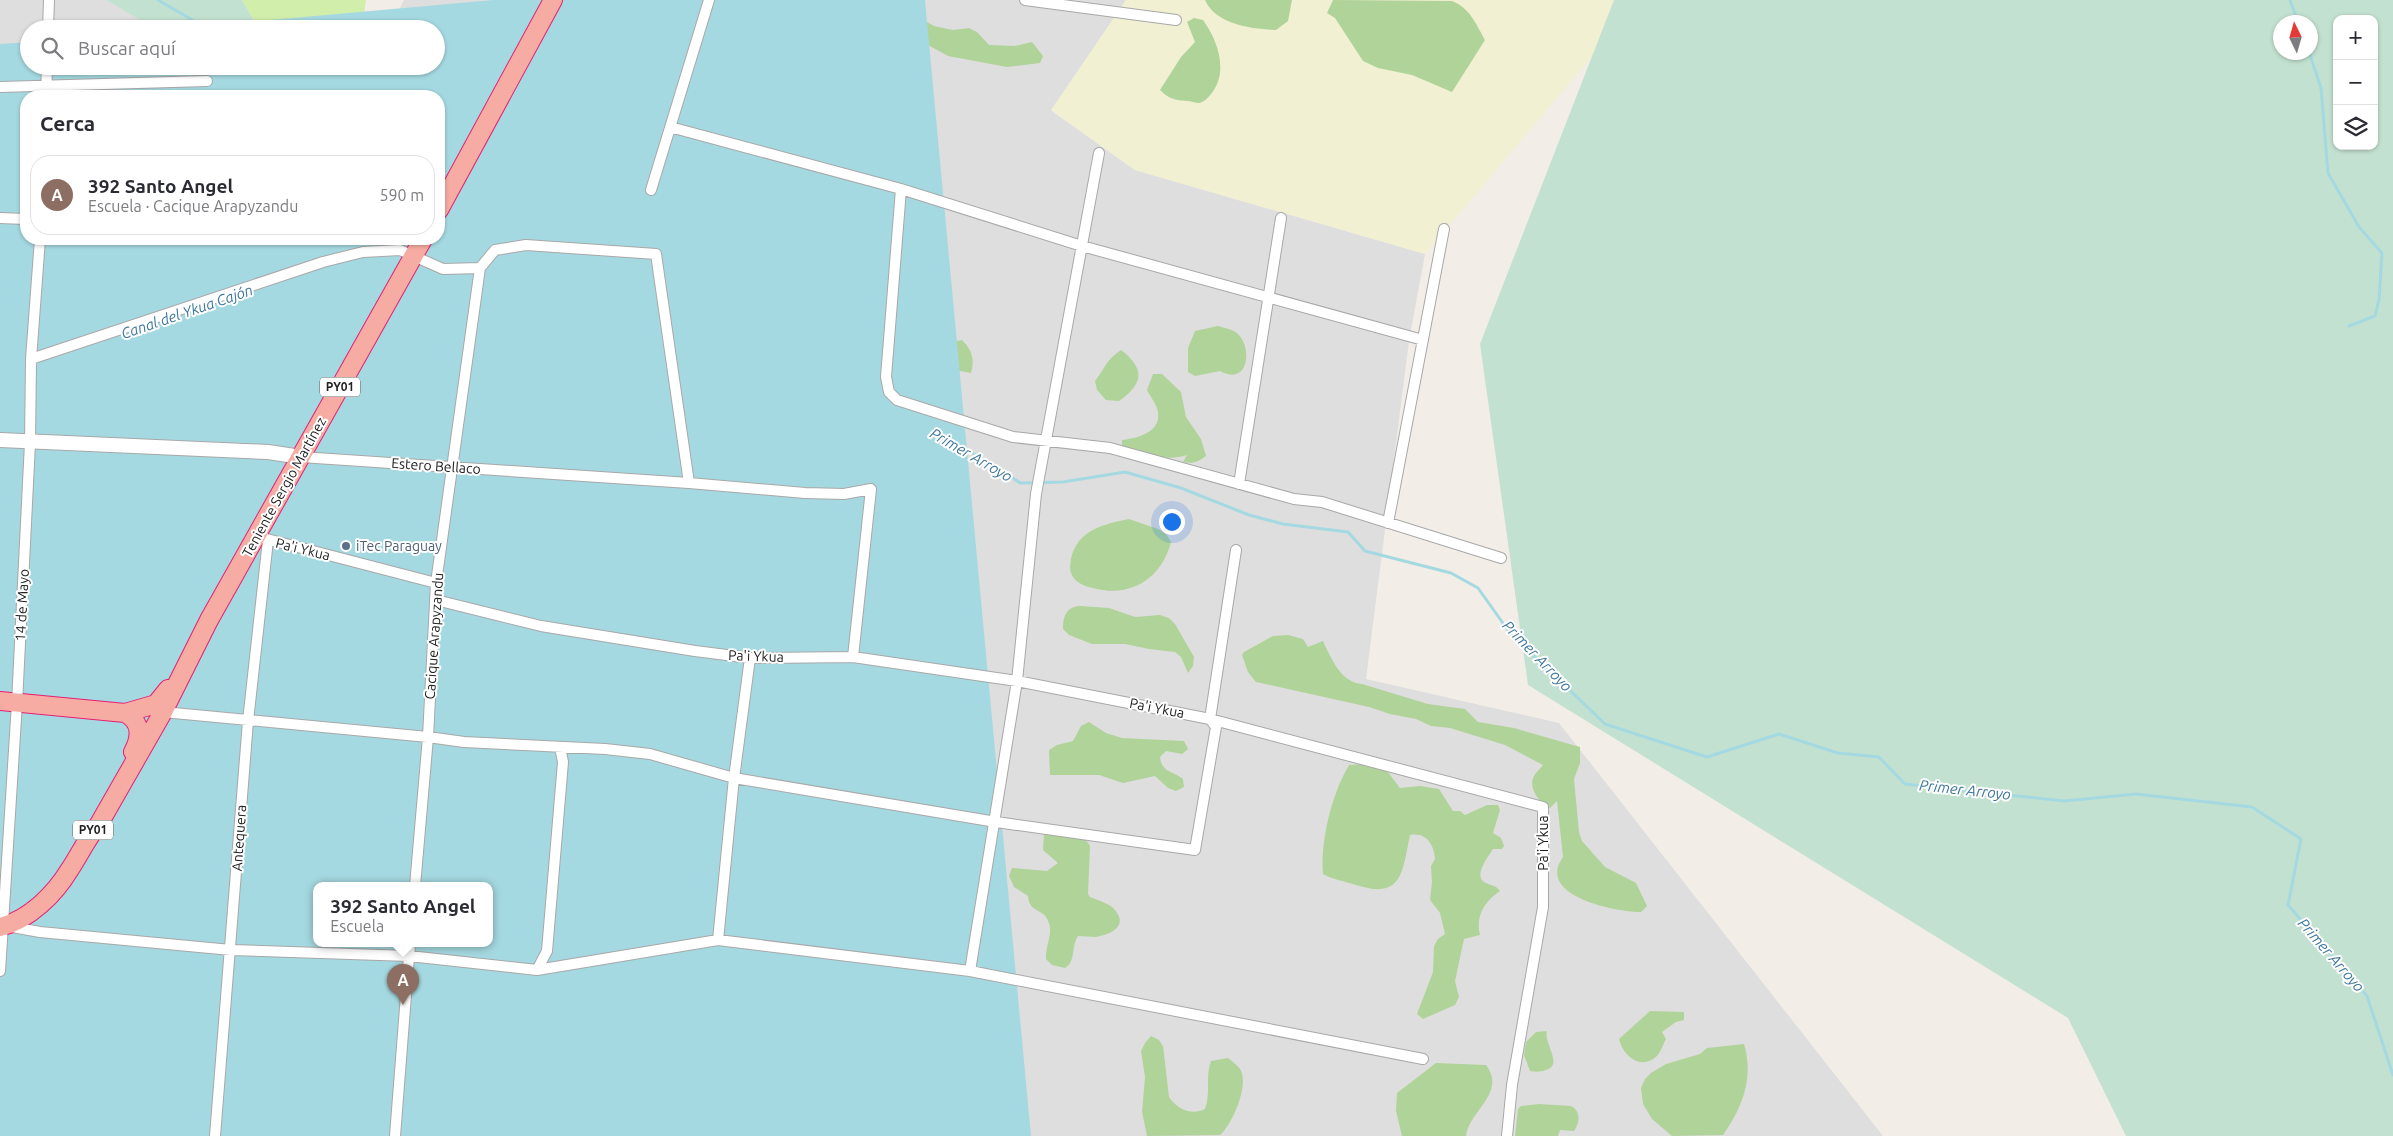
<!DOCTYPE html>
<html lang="es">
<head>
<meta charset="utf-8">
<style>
	:root { --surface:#fff; --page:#f7f7f7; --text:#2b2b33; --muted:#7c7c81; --line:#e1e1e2; --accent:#1a73e8 }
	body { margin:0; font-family:Ubuntu,sans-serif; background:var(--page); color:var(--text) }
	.controls { position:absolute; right:15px; top:15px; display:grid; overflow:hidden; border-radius:10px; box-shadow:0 1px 4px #0004 }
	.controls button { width:45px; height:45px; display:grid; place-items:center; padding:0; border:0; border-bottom:1px solid var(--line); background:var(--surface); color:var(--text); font:25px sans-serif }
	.compass { position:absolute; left:2273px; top:15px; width:45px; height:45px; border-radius:50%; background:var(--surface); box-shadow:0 1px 4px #0004; rotate:355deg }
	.you { position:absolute; left:1171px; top:521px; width:18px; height:18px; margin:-12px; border:4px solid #fff; border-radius:50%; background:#1a73e8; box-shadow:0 0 0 8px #1a73e833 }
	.badge { display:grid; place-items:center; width:32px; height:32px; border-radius:50%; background:var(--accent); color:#fff; font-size:16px; font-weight:700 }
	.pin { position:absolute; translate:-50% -41px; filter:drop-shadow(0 1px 2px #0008) }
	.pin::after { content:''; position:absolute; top:26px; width:18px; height:15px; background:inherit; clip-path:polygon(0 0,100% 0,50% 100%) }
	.popup { position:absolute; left:313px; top:882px; width:180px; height:65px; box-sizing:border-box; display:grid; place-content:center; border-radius:10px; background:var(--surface); filter:drop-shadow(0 1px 4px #0005); font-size:16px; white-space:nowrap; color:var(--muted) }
	.popup b { font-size:19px; color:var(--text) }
	.popup::after { content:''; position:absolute; left:50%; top:100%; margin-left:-10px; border:10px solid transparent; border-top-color:var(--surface) }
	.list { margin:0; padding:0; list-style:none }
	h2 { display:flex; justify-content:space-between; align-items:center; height:65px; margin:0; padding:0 20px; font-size:21px }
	h2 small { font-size:16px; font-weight:400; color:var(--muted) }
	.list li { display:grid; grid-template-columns:32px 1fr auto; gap:15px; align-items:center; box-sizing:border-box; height:80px; margin:0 10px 10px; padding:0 10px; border:1px solid var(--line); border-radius:20px }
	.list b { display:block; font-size:19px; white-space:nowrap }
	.list p { margin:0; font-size:16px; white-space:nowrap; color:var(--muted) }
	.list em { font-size:16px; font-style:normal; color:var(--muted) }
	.icon { flex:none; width:28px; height:28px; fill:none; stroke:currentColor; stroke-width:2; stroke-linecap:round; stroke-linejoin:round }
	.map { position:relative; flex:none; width:2393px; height:1136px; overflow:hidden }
	.search { position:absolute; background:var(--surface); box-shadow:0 1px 4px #0004; left:20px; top:20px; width:425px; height:55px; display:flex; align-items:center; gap:12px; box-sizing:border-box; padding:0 18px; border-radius:28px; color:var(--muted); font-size:19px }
	.panel { position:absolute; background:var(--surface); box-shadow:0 1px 4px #0004; left:20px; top:90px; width:425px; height:155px; border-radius:20px }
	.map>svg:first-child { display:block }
	.residential { fill:#dfdede; fill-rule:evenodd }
	.farmland { fill:#f1f0d2 }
	.grass { fill:#d2eeab }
	.forest { fill:#b0d399 }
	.wetland { fill:#c3e1d0; fill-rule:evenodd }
	.water { fill:#a5d9e1; fill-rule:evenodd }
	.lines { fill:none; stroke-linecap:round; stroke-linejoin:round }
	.stream { stroke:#a5d9e1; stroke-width:3 }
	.minor-casing { stroke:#a8a8a8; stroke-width:12 }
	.tertiary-casing { stroke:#a8a8a8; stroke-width:16 }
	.trunk-casing { stroke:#e61e74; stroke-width:20 }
	.minor { stroke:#fff; stroke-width:10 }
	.tertiary { stroke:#fff; stroke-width:14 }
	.trunk { stroke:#f6aca2; stroke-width:18 }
	.service-dot { fill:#5c6f8a; stroke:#fff; stroke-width:2 }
	.labels { text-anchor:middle; stroke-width:4; stroke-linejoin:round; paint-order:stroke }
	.shield { fill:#fff; stroke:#646464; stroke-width:1 }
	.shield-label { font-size:12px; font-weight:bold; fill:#212121 }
	.street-label { font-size:14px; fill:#212121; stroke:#fff }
	.service-label { font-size:14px; fill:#4e5e75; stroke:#fff; text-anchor:start }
	.water-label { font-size:15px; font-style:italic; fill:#3e779e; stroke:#fff }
</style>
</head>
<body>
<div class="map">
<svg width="2393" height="1136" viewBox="0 0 2393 1136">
	<rect width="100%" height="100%" fill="#f2ede7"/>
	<path class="residential" d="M 0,0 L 106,0 L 155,29 L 29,29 L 26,96 L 26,239 L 439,239 L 439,96 L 436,29 L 389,29 L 404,0 L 1126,0 L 1052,111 L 1135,170 L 1425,254 L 1409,341 L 1366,679 L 1559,723 L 1883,1136 L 0,1136 ZM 317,886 L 489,886 L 489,944 L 317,944 Z"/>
	<path class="farmland" d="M 1126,0 L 1640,0 L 1425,254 L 1135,170 L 1051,110 Z"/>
	<path class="grass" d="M 242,0 L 366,0 L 362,29 L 259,29 Z"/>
	<path class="forest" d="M 1205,0 L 1292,0 L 1288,21 L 1276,30 C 1253,29 1216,25 1205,0 Z
		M 1333,0 L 1452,1 C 1470,8 1476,24 1485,40 L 1452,92 L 1412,75 L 1378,68 L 1363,61 L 1335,18 L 1327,13 Z
		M 911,13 L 934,26 L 953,30 L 969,28 L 977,32 L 989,45 L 1015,46 L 1032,42 L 1043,56 L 1040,63 L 1007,67 L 948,56 L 926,44 Z
		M 1194,18 L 1203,20 C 1218,41 1229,72 1211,94 C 1208,98 1204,102 1199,103 C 1195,103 1191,101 1187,101 C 1175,100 1169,99 1160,90 L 1181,57 L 1195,42 L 1187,22 Z
		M 116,21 L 135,29 L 107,29 Z
		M 1218,326 C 1224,328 1232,329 1237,333 C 1253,347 1249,387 1220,371 L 1195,376 L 1188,372 L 1188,348 L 1195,331 Z
		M 962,340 C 972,350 975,359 971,373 L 954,370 L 937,345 Z
		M 1121,350 C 1146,369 1143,384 1119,401 L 1106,400 L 1097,390 L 1095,381 C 1107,366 1104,362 1121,350 Z
		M 1153,374 L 1162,374 L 1181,392 L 1186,417 L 1201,439 L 1206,456 C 1198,462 1193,464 1183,462 L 1187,455 C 1168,462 1141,454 1122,448 L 1122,440 C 1137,438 1161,433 1158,412 C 1157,405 1150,396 1147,390 Z
		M 1129,519 L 1158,529 L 1166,534 L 1171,542 C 1162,577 1133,597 1097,589 C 1089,587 1078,585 1073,577 C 1069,571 1070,566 1071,559 C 1077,530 1104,524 1129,519 Z
		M 1080,606 L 1109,608 L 1135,617 L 1160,615 L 1169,618 L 1175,624 L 1194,657 L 1193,666 L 1188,673 L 1181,657 L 1175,652 L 1149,649 L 1125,644 L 1092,644 L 1069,635 L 1063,629 C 1063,615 1067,607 1080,606 Z
		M 1288,635 L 1303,639 L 1308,647 L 1323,641 C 1331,658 1341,683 1362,684 L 1428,704 L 1465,709 L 1478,722 L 1514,728 L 1580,747 L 1580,763 L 1574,779 L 1579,832 L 1582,841 L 1605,867 L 1636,883 L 1647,906 L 1641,912 C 1616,912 1535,896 1563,857 L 1557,801 L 1550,808 C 1540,804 1529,789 1533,778 C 1535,773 1540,769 1543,765 L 1505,745 L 1450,728 L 1431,726 L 1416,719 L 1390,714 L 1369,707 L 1256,682 L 1248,672 L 1242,655 L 1244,652 L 1273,636 Z
		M 1089,722 L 1106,733 L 1122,738 L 1184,741 L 1188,749 L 1182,754 L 1166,751 L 1160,757 C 1162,773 1172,770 1183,779 L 1184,787 L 1176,791 L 1168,788 L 1155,776 L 1123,783 L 1099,775 L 1050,775 L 1049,750 L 1057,745 L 1073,741 L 1081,726 Z
		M 1365,764 L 1384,767 L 1400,788 L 1420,786 L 1439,789 L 1453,811 L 1460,811 L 1465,815 L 1487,805 L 1498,805 L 1500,810 L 1493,833 L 1501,838 L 1504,846 L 1502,849 L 1493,849 C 1488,857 1472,877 1486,883 C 1492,886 1496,885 1500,891 C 1485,901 1475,916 1480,935 L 1464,939 L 1455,981 L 1459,997 L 1455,1005 L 1423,1019 L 1417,1014 L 1433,972 L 1434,946 L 1438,939 L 1445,934 L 1440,913 L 1430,900 L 1432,882 L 1431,866 L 1435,859 C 1434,844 1426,832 1410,835 C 1402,872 1403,900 1356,885 C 1345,881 1333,880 1323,874 C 1320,842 1332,793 1349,765 Z
		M 1048,833 C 1063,834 1083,831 1090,846 L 1088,894 L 1090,897 C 1097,900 1111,904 1115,910 C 1129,927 1109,935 1095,937 C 1089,937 1084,936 1078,936 C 1071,946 1076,962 1065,968 L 1052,965 L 1046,959 C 1045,947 1053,934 1049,923 C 1044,907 1029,914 1028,896 L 1014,887 L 1009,876 L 1012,868 L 1047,871 L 1058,863 L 1043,850 L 1044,834 Z
		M 1650,1011 L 1684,1012 L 1684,1020 L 1676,1022 L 1662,1032 L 1666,1039 C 1663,1044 1661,1052 1657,1056 C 1641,1071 1623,1056 1619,1039 Z
		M 1547,1031 C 1543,1043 1564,1065 1546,1070 C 1541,1072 1536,1072 1530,1071 L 1524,1055 L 1526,1042 L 1536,1032 Z
		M 1151,1036 L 1159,1040 L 1163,1046 L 1169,1097 C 1177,1109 1192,1116 1205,1109 C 1211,1093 1205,1077 1211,1061 L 1228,1058 C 1232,1061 1237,1065 1240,1069 C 1250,1084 1232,1125 1220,1135 L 1147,1136 L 1142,1112 L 1145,1077 L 1141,1051 L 1145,1043 Z
		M 1744,1044 C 1754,1077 1743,1107 1723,1135 L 1672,1136 L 1652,1119 L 1643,1104 L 1641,1088 L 1645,1079 L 1651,1073 L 1666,1064 L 1700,1054 L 1707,1048 Z
		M 1436,1063 L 1486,1065 C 1507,1093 1469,1111 1466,1136 L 1402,1136 L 1396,1111 L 1397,1093 Z
		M 1539,1104 L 1571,1106 C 1581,1111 1580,1123 1574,1131 L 1560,1130 L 1558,1136 L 1515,1136 L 1518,1109 L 1521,1106 Z"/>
	<path class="wetland" d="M 106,0 L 242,0 L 259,29 L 155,29 Z
		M 1614,0 L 2393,0 L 2393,1136 L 2126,1136 L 2068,1018 L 1528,685 L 1480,344 ZM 2337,19 L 2374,19 L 2374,146 L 2337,146 ZM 2310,22 L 2310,52 L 2280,52 L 2280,22 Z"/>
	<path class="water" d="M 493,0 L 925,0 L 1031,1136 L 0,1136 L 0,44 L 29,42 L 29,66 L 436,66 L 436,29 L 171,29 ZM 26,96 L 439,96 L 439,239 L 26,239 ZM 317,886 L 489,886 L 489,944 L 317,944 Z"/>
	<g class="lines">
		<path class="stream" d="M 158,0 L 208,29
			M 2290,0 L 2298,22
			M 2309,52 L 2321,88 L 2328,173 L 2359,227 L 2382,253 L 2379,300 L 2375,316 L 2349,326
			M 965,449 L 1000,469 L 1020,483 L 1063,482 L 1125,472 L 1181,488 L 1249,515 L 1283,524 L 1348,532 L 1365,551 L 1451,573 L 1478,588 L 1510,633 L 1605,724 L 1707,757 L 1779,734 L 1838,753 L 1879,757 L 1905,784 L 2064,801 L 2136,794 L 2252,807 L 2301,839 L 2288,905 L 2367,996 L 2393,1075"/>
		<g class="minor-casing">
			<path id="minor" d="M 1025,0 L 1176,20
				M 48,29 L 49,0
				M 0,87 L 207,81
				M 46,96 L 47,66
				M 670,127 L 901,189 L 1082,246 L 1423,340
				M 901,189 L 886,377 L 889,392 L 897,400 L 1013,437 L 1110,448 L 1294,499 L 1322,502 L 1501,558
				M 651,190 L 709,0
				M 0,218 L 26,219
				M 31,359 L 323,262 L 363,252 L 400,250 L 443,269 L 480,268 L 495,250 L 526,245 L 656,254 L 689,483
				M 301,457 L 689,483 L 805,493 L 844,494 L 871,489 L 853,657
				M 1239,484 L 1281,218
				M 1388,523 L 1444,229
				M 263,538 L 436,583
				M 436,600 L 541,626 L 695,651 L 750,658 L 853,657 L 1017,681 L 1210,719 L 1543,807 L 1543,907 L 1512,1085 L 1507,1136
				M 163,712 L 428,737 L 464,742 L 605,749 L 650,754 L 734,778 L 996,822 L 1195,850 L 1216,727 L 1210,719 L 1236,550
				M 415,886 L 428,737 L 436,583 L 480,268
				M 7,926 L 40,932 L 231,950 L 409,956 L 537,970 L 718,940 L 970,971 L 1017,681 L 1036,494 L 1099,153
				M 718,940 L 734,778 L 750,658
				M 537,970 L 547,951 L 563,762 L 560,747
				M 0,971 L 17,703 L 30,443 L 31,359 L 40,239
				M 970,971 L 1423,1059
				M 215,1136 L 248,721 L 268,540
				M 395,1136 L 410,944"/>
		</g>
		<g class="tertiary-casing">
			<path id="tertiary" d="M 0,440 L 268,452 L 301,457"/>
		</g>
		<g class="trunk-casing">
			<path id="trunk" d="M 439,210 L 553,0
				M 0,701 L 125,713 L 156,704 L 168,689
				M 125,713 C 142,722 141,737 133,752
				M 0,927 C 29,920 55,894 70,869 C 80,854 87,838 99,824 L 163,712 L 209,620 L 423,239"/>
		</g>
		<use href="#minor" class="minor"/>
		<use href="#tertiary" class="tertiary"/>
		<use href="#trunk" class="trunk"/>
	</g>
	<circle class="service-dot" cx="346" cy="546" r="5"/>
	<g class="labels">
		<g class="shield">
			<rect x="320" y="377.5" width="40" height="19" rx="4"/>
			<rect x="73" y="820.5" width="40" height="19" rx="4"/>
		</g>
		<g class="shield-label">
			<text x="340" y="391">PY01</text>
			<text x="93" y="834">PY01</text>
		</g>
		<g class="street-label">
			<text transform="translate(436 466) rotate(4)" y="5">Estero Bellaco</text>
			<text transform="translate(284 487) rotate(-61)" y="5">Teniente Sergio Martínez</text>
			<text transform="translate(303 549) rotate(14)" y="5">Pa'i Ykua</text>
			<text transform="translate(22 605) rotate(-87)" y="5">14 de Mayo</text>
			<text transform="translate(434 636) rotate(-86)" y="5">Cacique Arapyzandu</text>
			<text transform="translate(756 656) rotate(2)" y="5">Pa'i Ykua</text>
			<text transform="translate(1157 708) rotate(11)" y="5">Pa'i Ykua</text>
			<text transform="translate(239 838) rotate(-86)" y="5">Antequera</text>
			<text transform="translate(1543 843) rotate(-90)" y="5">Pa'i Ykua</text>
		</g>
		<g class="service-label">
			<text x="356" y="551">iTec Paraguay</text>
		</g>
		<g class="water-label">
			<text transform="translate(187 312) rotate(-19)" y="5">Canal del Ykua Cajón</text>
			<text transform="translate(971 455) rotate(30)" y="5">Primer Arroyo</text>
			<text transform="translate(1537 656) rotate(46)" y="5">Primer Arroyo</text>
			<text transform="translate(1965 790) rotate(6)" y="5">Primer Arroyo</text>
			<text transform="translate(2331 955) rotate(49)" y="5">Primer Arroyo</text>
		</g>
	</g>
</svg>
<div class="controls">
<button>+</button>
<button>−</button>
<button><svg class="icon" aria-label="layers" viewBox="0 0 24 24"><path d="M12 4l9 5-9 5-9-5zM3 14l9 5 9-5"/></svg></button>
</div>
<svg class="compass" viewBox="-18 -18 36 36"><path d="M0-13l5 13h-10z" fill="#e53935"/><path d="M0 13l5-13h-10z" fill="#7c7c81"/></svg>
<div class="you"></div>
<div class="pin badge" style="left:403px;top:1005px;background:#8d6e63">A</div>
<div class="popup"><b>392 Santo Angel</b>Escuela</div>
<div class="search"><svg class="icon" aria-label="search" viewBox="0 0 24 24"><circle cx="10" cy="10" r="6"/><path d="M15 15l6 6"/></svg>Buscar aquí</div>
<section class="panel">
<h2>Cerca<small></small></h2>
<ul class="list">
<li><span class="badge" style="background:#8d6e63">A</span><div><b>392 Santo Angel</b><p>Escuela · Cacique Arapyzandu</p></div><em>590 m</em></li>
</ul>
</section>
</div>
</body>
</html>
